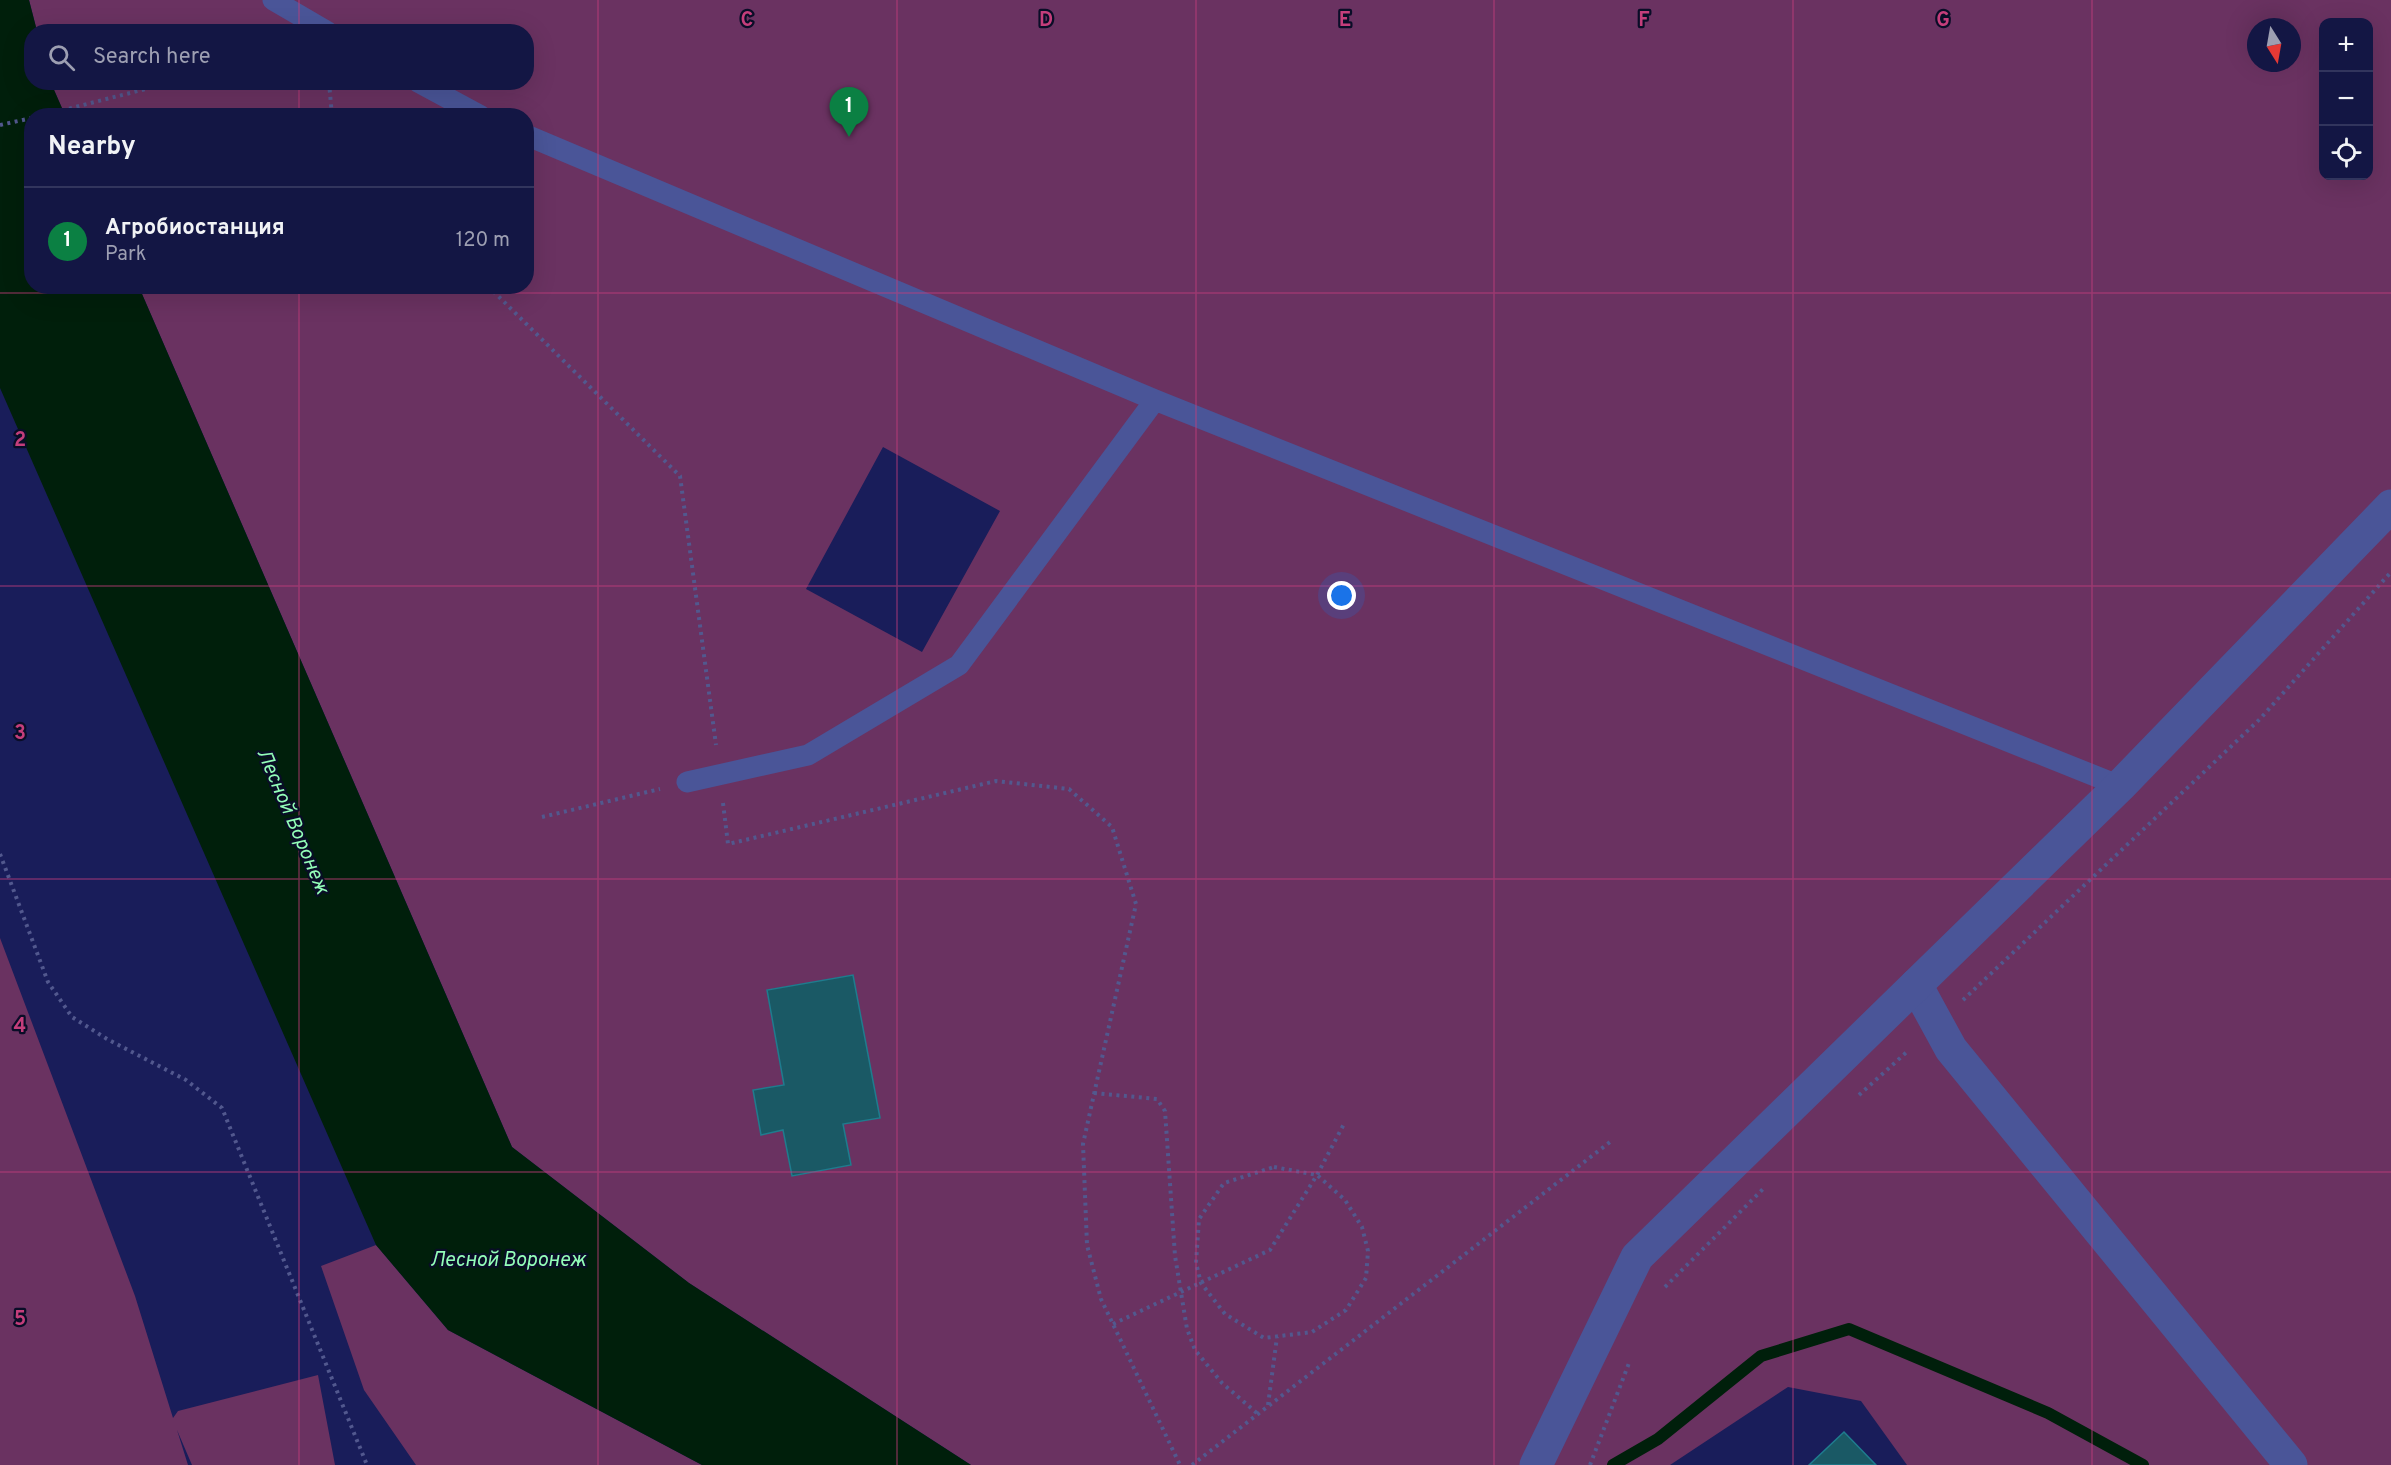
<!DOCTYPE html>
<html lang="en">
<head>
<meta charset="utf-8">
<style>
	:root { --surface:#131644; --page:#20234f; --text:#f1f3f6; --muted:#9d9fb2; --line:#32355d; --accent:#0b8043 }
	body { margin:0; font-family:Overpass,sans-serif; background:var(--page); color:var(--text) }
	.controls { position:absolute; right:18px; top:18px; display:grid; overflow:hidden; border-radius:12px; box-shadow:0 6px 24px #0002 }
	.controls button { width:54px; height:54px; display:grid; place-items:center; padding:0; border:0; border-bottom:2px solid var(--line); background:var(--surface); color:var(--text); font:30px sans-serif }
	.compass { position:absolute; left:2247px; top:18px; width:54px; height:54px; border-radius:50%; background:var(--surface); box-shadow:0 6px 24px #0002; rotate:169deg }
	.you { position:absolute; left:1342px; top:596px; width:21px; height:21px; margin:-15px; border:4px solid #fff; border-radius:50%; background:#1a73e8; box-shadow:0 0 0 9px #1a73e833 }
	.badge { display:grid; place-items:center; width:39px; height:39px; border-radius:50%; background:var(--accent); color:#fff; font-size:20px; font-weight:700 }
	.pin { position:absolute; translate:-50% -50px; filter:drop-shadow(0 2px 3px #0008) }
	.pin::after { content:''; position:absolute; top:32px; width:21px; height:18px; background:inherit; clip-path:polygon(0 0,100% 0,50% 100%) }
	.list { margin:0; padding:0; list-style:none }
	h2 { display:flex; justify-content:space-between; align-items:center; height:78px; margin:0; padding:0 24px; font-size:26px }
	h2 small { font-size:20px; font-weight:400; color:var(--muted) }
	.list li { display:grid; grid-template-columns:39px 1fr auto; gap:18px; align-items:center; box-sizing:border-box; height:108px; padding:0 24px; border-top:2px solid var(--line) }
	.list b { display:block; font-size:22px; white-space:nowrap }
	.list p { margin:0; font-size:20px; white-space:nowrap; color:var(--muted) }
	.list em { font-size:20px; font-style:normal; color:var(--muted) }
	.icon { flex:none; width:33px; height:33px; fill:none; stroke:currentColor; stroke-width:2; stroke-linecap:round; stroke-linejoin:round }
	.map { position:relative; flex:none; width:2391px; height:1465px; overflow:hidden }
	.search { position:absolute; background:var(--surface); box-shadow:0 6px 24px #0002; left:24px; top:24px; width:510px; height:66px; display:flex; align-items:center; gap:15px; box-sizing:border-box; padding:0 21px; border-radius:24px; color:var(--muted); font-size:22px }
	.panel { position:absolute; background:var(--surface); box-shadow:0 6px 24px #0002; left:24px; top:108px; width:510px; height:186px; border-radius:24px }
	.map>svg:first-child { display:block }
	.green { fill:#6a3261; fill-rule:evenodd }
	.water { fill:#001f0b }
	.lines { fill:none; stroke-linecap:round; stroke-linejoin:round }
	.stream { stroke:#001f0b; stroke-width:12 }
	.building { fill:#1a5965; stroke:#1f7c8e; stroke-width:1.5 }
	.path { stroke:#52588e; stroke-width:4; stroke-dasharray:3 4.5; stroke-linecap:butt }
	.service { stroke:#4a5598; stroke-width:21 }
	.minor { stroke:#4a5598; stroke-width:33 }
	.tertiary { stroke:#4a5598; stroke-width:33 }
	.grid { fill:none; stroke:#c43e7b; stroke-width:1.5; stroke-opacity:0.55 }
	.labels { text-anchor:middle; stroke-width:4.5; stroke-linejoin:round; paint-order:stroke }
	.water-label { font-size:20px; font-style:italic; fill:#93feb8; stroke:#090d27 }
	.grid-label { font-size:20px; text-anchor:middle; font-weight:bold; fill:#c43e7b; stroke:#090d27; stroke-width:4.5; stroke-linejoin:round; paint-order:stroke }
</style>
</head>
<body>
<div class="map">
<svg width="2391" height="1465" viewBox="0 0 2391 1465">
	<rect width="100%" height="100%" fill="#191d5a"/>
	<path class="green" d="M 29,0 L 2391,0 L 2391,1465 L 1907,1465 L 1861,1401 L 1788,1387 L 1670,1465 L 971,1465 L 689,1283 L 512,1147 L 139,287 L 526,286 L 526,116 L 65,115 L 51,83 L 526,82 L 526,32 L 37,31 ZM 2324,22 L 2368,22 L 2368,176 L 2324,176 ZM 2256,27 L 2292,27 L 2292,63 L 2256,63 ZM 883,447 L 1000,511 L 922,652 L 806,589 ZM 853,975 L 879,1118 L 843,1124 L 851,1165 L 792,1176 L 783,1130 L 761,1134 L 754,1090 L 784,1085 L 767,990 Z
		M 0,938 L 135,1296 L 173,1418 L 178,1411 L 318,1375 L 335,1465 L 192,1465 L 177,1430 L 188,1465 L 0,1465 Z
		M 376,1245 L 448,1330 L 702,1465 L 416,1465 L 364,1390 L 321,1266 Z"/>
	<path class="water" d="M 0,0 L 29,0 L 37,31 L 32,32 L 32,82 L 51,83 L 65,115 L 32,116 L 32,286 L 139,287 L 512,1147 L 689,1283 L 971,1465 L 702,1465 L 448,1330 L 376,1245 L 0,388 Z"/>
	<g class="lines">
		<path class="stream" d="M 1613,1465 L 1658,1439 L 1761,1356 L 1849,1329 L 2048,1413 L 2143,1465"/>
	</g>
	<path class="building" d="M 853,975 L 880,1118 L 843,1124 L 851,1165 L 792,1176 L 783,1130 L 761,1135 L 753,1090 L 784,1085 L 767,990 Z
		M 1844,1432 L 1876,1465 L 1809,1465 Z"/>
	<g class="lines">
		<path class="path" d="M 329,82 L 332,116
			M 40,116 L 173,82
			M 0,125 L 32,118
			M 488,286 L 680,476 L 716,745
			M 723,803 L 728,844 L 996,781 L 1069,789 L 1112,827 L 1136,904 L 1083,1144 L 1087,1245 L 1101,1299 L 1180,1465
			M 542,817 L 660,789
			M 0,854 L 48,982 L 72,1017 L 107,1039 L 186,1080 L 222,1108 L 367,1465
			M 1963,1000 L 2260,719 L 2391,572
			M 1094,1093 L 1157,1099 L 1165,1111 L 1175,1256 L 1187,1329 L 1195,1350 L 1222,1383 L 1258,1414
			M 1859,1095 L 1909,1050
			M 1274,1167 L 1317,1175 L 1345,1200 L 1362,1227 L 1368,1251 L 1366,1278 L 1346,1310 L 1312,1332 L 1264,1338 L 1225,1314 L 1201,1283 L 1196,1263 L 1199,1219 L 1224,1183 Z
			M 1665,1287 L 1764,1188
			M 1113,1324 L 1270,1250 L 1317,1175 L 1345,1122
			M 1268,1405 L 1277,1337
			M 1192,1465 L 1610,1142
			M 1590,1465 L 1629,1363"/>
		<path class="service" d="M 273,0 L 328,32
			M 418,82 L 481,116
			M 526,135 L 1155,400 L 2120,786
			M 687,782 L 808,755 L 959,665 L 1155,400"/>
		<path class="minor" d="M 1916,985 L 1951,1049 L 2291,1465"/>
		<path class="tertiary" d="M 1536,1465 L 1637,1257 L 2120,786 L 2391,506"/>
	</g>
	<path class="grid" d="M 299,0 L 299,32M 598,0 L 598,1465M 897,0 L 897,1465M 1196,0 L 1196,1465M 1494,0 L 1494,1465M 1793,0 L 1793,1465M 2092,0 L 2092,1465M 299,82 L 299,116M 299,286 L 299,1465M 0,293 L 2391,293M 0,586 L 2391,586M 0,879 L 2391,879M 0,1172 L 2391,1172"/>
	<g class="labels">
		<g class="water-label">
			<text transform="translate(294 821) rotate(67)" y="7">Лесной Воронеж</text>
			<text x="508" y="1266">Лесной Воронеж</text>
		</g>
	</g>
	<g class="grid-label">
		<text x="747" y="26">C</text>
		<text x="1046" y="26">D</text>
		<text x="1345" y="26">E</text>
		<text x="1644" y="26">F</text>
		<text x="1943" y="26">G</text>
		<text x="20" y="446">2</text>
		<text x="20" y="739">3</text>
		<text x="20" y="1032">4</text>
		<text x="20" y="1325">5</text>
	</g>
</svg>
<div class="controls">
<button>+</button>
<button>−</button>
<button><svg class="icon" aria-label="locate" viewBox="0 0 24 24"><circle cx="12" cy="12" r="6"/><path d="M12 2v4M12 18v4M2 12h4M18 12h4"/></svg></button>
</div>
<svg class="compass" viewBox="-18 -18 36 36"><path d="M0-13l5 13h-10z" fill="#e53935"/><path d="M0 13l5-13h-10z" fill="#9d9fb2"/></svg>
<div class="you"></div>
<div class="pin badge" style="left:849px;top:137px">1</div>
<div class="search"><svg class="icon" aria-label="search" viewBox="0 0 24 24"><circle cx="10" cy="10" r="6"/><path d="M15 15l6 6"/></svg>Search here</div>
<section class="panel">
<h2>Nearby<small></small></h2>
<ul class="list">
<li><span class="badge">1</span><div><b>Агробиостанция</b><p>Park</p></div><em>120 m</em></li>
</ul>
</section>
</div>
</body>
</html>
